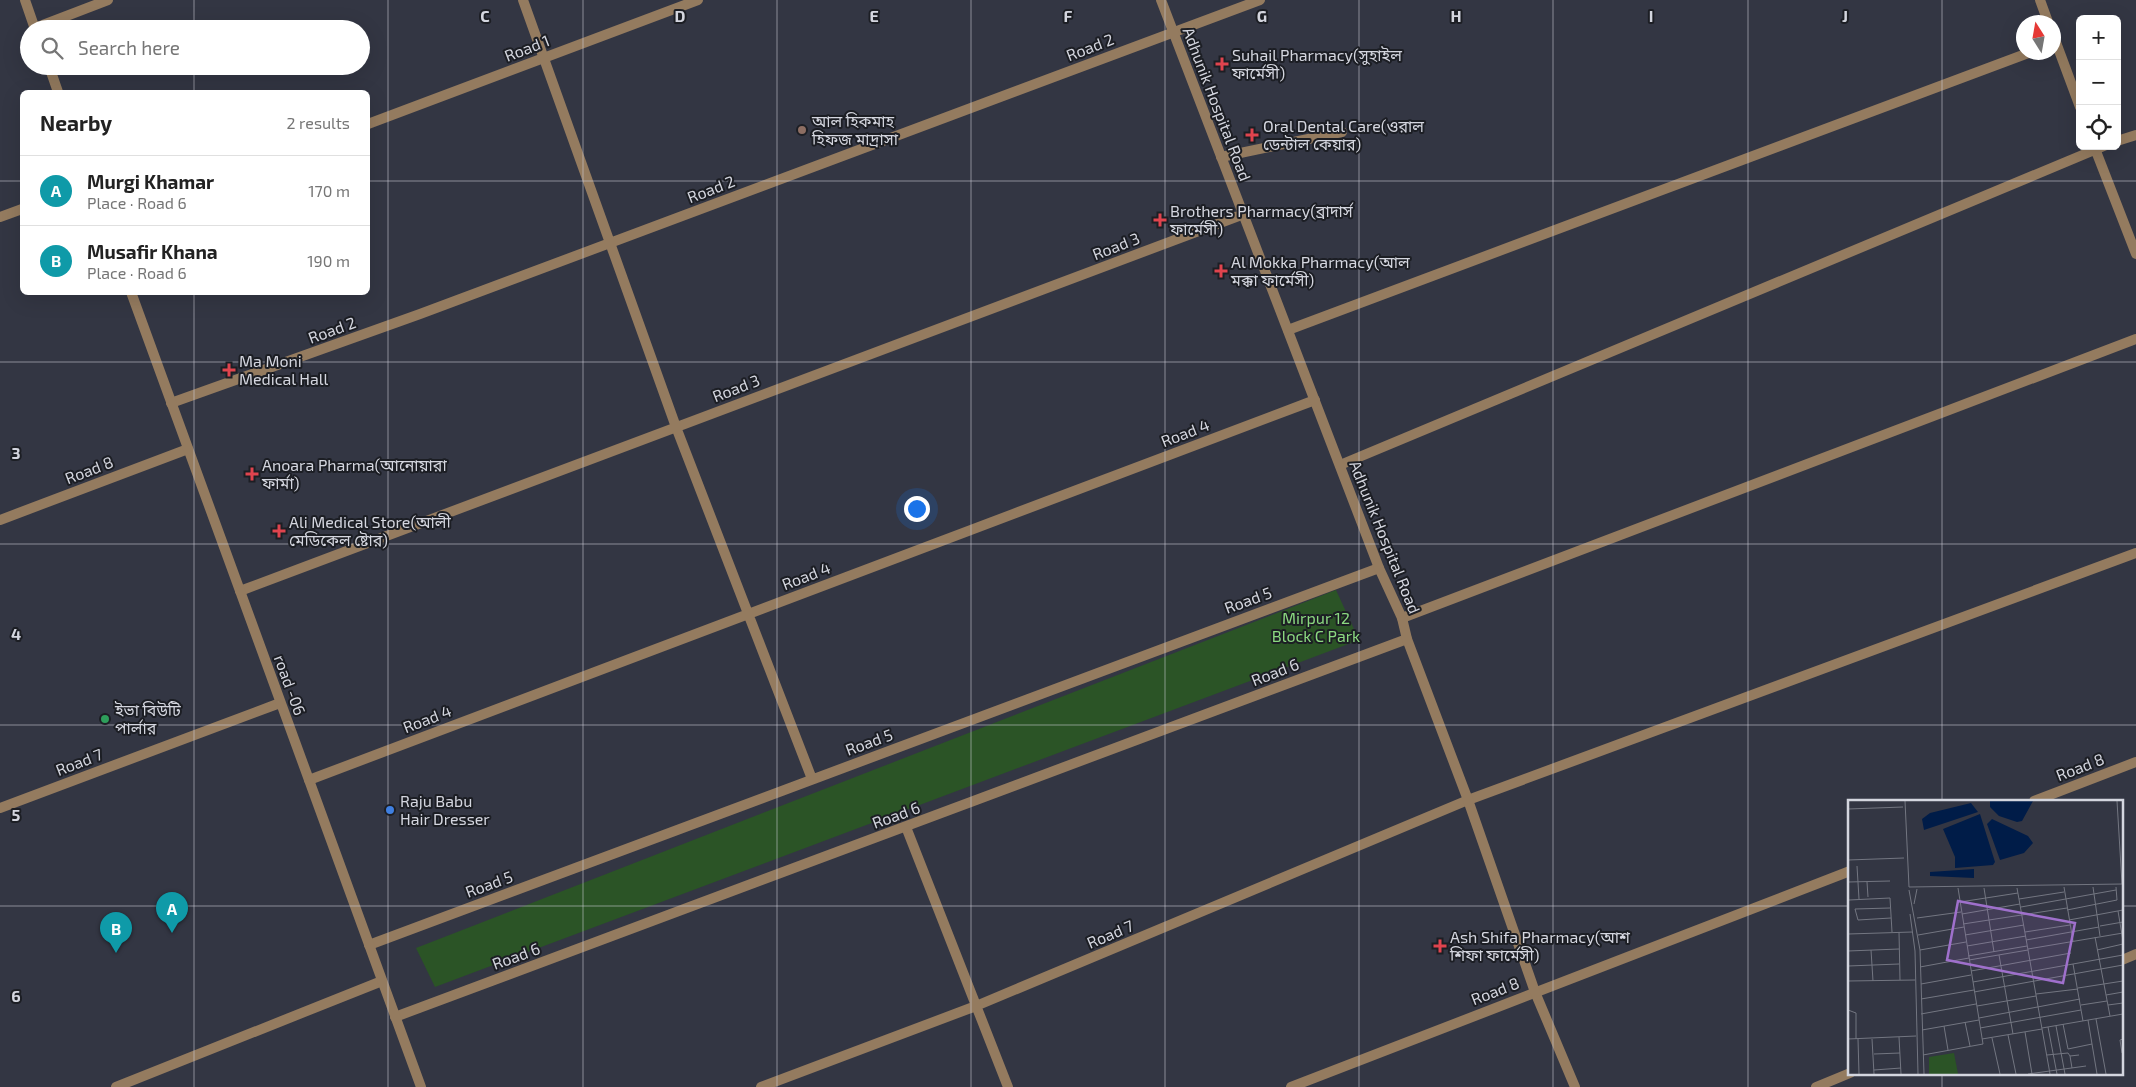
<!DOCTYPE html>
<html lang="en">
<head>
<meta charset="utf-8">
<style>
	:root { --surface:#fff; --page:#f2f2f2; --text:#222; --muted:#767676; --line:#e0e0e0; --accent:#111827 }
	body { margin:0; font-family:"Exo 2","Noto Sans Bengali",sans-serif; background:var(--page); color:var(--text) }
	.controls { position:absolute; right:15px; top:15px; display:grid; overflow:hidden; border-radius:8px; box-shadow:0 5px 20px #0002 }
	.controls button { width:45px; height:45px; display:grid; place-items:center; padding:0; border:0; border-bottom:1px solid var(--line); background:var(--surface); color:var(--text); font:25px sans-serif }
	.compass { position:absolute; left:2016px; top:15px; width:45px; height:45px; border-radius:50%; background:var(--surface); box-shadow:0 5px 20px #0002; rotate:349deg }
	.you { position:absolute; left:916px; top:508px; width:18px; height:18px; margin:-12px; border:4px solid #fff; border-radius:50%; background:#1a73e8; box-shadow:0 0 0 8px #1a73e833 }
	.badge { display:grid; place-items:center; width:32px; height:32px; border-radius:50%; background:var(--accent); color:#fff; font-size:16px; font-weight:700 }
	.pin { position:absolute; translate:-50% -41px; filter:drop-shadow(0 1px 2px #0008) }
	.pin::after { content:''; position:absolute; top:26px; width:18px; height:15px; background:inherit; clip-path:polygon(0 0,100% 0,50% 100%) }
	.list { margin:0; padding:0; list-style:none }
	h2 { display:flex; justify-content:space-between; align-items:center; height:65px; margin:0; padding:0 20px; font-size:21px }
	h2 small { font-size:16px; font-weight:400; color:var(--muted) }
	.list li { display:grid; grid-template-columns:32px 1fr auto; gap:15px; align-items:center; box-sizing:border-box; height:70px; padding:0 20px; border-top:1px solid var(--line) }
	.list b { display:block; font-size:19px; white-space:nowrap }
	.list p { margin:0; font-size:16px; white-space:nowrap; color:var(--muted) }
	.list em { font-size:16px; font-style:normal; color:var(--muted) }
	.icon { flex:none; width:28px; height:28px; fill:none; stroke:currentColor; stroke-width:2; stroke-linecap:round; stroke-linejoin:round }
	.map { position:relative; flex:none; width:2136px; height:1087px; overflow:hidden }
	.search { position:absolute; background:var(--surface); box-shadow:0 5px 20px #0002; left:20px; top:20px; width:350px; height:55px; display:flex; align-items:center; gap:12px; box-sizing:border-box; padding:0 18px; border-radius:28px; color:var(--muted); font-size:19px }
	.panel { position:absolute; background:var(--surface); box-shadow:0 5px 20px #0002; left:20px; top:90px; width:350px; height:205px; border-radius:8px }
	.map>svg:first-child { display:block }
	.green { fill:#2b5426 }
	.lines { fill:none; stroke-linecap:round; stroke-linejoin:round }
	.minor { stroke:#947b5f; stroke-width:10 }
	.tertiary { stroke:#947b5f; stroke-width:10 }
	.grid { fill:none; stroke:#d4d6df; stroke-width:1; stroke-opacity:0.55 }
	.health-dot { fill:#e0444e; stroke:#1c1e24; stroke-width:2 }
	.education-dot { fill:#8d6e63; stroke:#1c1e24; stroke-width:2 }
	.leisure-dot { fill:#2e9e5b; stroke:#1c1e24; stroke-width:2 }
	.shop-dot { fill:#3f7fe0; stroke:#1c1e24; stroke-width:2 }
	.labels { text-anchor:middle; stroke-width:4; stroke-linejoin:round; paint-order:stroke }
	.street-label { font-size:16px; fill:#d4d6df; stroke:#1c1e24 }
	.poi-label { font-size:16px; fill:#d4d6df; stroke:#1c1e24; text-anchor:start }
	.park-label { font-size:16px; fill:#8bd980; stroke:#1c1e24 }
	.inset-road { fill:none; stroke:#737681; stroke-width:1 }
	.view { fill:#9f70cc; fill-opacity:0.15; stroke:#9f70cc; stroke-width:2.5 }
	.inset-edge { fill:none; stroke:#d4d6df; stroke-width:2.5 }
	.grid-label { font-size:16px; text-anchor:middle; font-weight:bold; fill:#d4d6df; stroke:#1c1e24; stroke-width:4; stroke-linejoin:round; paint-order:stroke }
</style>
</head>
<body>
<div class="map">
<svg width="2136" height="1087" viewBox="0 0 2136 1087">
	<rect width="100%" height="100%" fill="#333643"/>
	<path class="green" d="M 1336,590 L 1359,640 L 435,987 L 416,948 Z"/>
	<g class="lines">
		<path class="minor" d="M 523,0 L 676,427 L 812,779
			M 2040,0 L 2048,22
			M 35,28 L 108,0
			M 2054,37 L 2080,107
			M 368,124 L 698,0
			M 2117,141 L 2136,135
			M 2094,146 L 2136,254
			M 1221,157 L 1342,132
			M 0,217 L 22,209
			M 1288,330 L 2031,52
			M 171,403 L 420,314 L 1260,0
			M 1340,465 L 2104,146
			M 0,520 L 188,449
			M 240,591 L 1244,214
			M 1402,618 L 2136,339
			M 309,780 L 1315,400
			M 2034,801 L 2136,762
			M 0,808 L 280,703
			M 906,827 L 1008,1087
			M 369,945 L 1379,568
			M 2122,960 L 2136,954
			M 395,1017 L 1407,639
			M 116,1087 L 382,981
			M 761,1087 L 976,1006 L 1468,800 L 2136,553
			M 1291,1087 L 1850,871
			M 1816,1087 L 1850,1073"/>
		<path class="tertiary" d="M 25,0 L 35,29
			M 1161,0 L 1379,568 L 1402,618 L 1407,639 L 1468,800 L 1535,992 L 1575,1087
			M 49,66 L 58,92
			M 131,292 L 421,1087"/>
	</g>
	<path class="grid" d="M 194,0 L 194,29M 388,0 L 388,1087M 583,0 L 583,1087M 777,0 L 777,1087M 971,0 L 971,1087M 1165,0 L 1165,1087M 1359,0 L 1359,1087M 1553,0 L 1553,1087M 1748,0 L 1748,1087M 1942,0 L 1942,801M 194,66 L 194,92M 0,181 L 22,181M 368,181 L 2136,181M 194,292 L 194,1087M 0,362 L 2136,362M 0,544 L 2136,544M 0,725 L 2136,725M 0,906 L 1850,906M 2122,906 L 2136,906M 1942,1073 L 1942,1087"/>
	<g class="health-dot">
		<path d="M1219.5 56.5h5v5h5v5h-5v5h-5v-5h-5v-5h5z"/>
		<path d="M1249.5 127.5h5v5h5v5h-5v5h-5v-5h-5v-5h5z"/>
		<path d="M1157.5 212.5h5v5h5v5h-5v5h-5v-5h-5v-5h5z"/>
		<path d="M1218.5 263.5h5v5h5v5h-5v5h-5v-5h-5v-5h5z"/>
		<path d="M226.5 362.5h5v5h5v5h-5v5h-5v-5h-5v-5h5z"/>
		<path d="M249.5 466.5h5v5h5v5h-5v5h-5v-5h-5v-5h5z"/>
		<path d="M276.5 523.5h5v5h5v5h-5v5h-5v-5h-5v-5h5z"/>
		<path d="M1437.5 938.5h5v5h5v5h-5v5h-5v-5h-5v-5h5z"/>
	</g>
	<circle class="education-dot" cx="802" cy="130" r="5"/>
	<circle class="leisure-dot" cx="105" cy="719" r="5"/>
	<circle class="shop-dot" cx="390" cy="810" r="5"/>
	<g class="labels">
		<g class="street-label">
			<text transform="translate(1090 47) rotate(-21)" y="6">Road 2</text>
			<text transform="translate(527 48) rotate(-21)" y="6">Road 1</text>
			<text transform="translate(1217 104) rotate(69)" y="6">Adhunik Hospital Road</text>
			<text transform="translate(711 189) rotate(-21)" y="6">Road 2</text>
			<text transform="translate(1116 246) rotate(-21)" y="6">Road 3</text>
			<text transform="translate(332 330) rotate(-20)" y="6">Road 2</text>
			<text transform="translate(736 388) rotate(-21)" y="6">Road 3</text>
			<text transform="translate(1185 433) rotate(-21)" y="6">Road 4</text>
			<text transform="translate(89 470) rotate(-21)" y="6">Road 8</text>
			<text transform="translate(1385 537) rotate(68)" y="6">Adhunik Hospital Road</text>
			<text transform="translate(806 576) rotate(-21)" y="6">Road 4</text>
			<text transform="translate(1248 600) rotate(-20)" y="6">Road 5</text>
			<text transform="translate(1275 672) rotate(-21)" y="6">Road 6</text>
			<text transform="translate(290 685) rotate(70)" y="6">road -06</text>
			<text transform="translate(427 719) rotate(-21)" y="6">Road 4</text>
			<text transform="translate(869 742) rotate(-20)" y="6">Road 5</text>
			<text transform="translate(79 762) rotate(-21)" y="6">Road 7</text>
			<text transform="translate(2080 767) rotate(-21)" y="6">Road 8</text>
			<text transform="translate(896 815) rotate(-20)" y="6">Road 6</text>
			<text transform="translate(489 884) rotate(-20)" y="6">Road 5</text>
			<text transform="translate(1110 934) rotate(-23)" y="6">Road 7</text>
			<text transform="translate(516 956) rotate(-20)" y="6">Road 6</text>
			<text transform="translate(1495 991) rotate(-21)" y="6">Road 8</text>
		</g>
		<g class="poi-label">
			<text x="1232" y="61">Suhail Pharmacy(সুহাইল<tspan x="1232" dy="18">ফার্মেসী)</tspan></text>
			<text x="812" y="127">আল হিকমাহ<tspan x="812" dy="18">হিফজ মাদ্রাসা</tspan></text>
			<text x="1263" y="132">Oral Dental Care(ওরাল<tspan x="1263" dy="18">ডেন্টাল কেয়ার)</tspan></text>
			<text x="1170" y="217">Brothers Pharmacy(ব্রাদার্স<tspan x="1170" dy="18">ফার্মেসী)</tspan></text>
			<text x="1231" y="268">Al Mokka Pharmacy(আল<tspan x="1231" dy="18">মক্কা ফার্মেসী)</tspan></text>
			<text x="239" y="367">Ma Moni<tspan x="239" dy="18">Medical Hall</tspan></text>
			<text x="262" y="471">Anoara Pharma(আনোয়ারা<tspan x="262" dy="18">ফার্মা)</tspan></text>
			<text x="289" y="528">Ali Medical Store(আলী<tspan x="289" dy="18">মেডিকেল ষ্টোর)</tspan></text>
			<text x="115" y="716">ইভা বিউটি<tspan x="115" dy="18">পার্লার</tspan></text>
			<text x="400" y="807">Raju Babu<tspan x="400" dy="18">Hair Dresser</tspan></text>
			<text x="1450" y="943">Ash Shifa Pharmacy(আশ<tspan x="1450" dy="18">শিফা ফার্মেসী)</tspan></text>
		</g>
		<g class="park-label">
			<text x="1316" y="624">Mirpur 12<tspan x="1316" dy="18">Block C Park</tspan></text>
		</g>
	</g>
	<g transform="translate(1848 800)">
		<rect width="275" height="275" fill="#333643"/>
		<path d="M 106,253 L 110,274 L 81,274 L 81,257 Z" fill="#2b5426"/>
		<path d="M 142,1 L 185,1 L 174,21 L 169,22 L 151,16 L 142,7 ZM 123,3 L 130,12 L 76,30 L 74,19 L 82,13 ZM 132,14 L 147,62 L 145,65 L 107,68 L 107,57 L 95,29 ZM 144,19 L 180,36 L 185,43 L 176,53 L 152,60 L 139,24 ZM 126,69 L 126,78 L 82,76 L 82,72 Z" fill="#001c48"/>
		<path class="inset-road" d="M 57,1 L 61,87 L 275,84M 269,1 L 274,84M 0,9 L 55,7M 0,60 L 56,58M 9,66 L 11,99M 0,82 L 42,81M 19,82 L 20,97M 216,87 L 225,141M 245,87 L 252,136M 136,88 L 146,152M 169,88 L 202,274M 61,90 L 72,150 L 76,274M 171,99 L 216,92M 1,100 L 42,98 L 44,132M 112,102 L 170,93M 66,104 L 69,89M 173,107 L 268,90M 42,108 L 7,109 L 10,120 L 43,118M 219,110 L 269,100 L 268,87M 270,111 L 275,141M 62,114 L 67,151 L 70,274M 114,114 L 172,104M 69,118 L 113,112M 221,120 L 275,110M 115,124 L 219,108M 252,126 L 275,122M 51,132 L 52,180M 177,132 L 222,125M 0,134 L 64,132M 70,135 L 116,127M 117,135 L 176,125M 247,137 L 262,216M 178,140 L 251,127M 119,146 L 178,136M 180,149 L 275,133M 23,150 L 25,181M 72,150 L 118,142M 249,150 L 275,144M 0,151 L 51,149M 151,155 L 165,234M 120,156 L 179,146M 121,160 L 180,150M 225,164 L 235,221M 0,166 L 51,164M 72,167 L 121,158M 123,171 L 223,153M 0,181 L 67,180M 125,182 L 275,155M 73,184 L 123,175M 230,188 L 275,181M 126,192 L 275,165M 188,194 L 230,189M 258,195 L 275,192M 73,199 L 126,190M 233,205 L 259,201M 260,205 L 275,203M 129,206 L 188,196M 0,210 L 8,213 L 8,239M 73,214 L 128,204M 131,218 L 232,199M 248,219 L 258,274M 240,220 L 249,274M 117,222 L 122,246M 215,224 L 220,249 L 244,244M 96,226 L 100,250M 208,226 L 217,274M 200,227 L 209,274M 132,228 L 233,210M 194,228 L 275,214M 74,230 L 131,220M 177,232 L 184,274M 160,235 L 168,274M 51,237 L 53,274M 144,238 L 152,274M 0,239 L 68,236M 10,239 L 11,274M 24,239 L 26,274M 134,239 L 194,229M 274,253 L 272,240 L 275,239M 26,254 L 52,253M 75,255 L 135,244 L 110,88M 199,255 L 220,253 L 222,256M 224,268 L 222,256 L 231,255M 26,270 L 53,268M 180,274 L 238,266"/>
		<path class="view" d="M 110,101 L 227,123 L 215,183 L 99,160 Z"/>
		<rect width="275" height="275" class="inset-edge"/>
	</g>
	<g class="grid-label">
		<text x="485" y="22">C</text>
		<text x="680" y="22">D</text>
		<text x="874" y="22">E</text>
		<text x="1068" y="22">F</text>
		<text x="1262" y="22">G</text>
		<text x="1456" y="22">H</text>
		<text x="1651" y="22">I</text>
		<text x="1845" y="22">J</text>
		<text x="16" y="459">3</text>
		<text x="16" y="640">4</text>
		<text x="16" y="821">5</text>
		<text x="16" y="1002">6</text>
	</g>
</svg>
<div class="controls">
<button>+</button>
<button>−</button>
<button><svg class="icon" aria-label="locate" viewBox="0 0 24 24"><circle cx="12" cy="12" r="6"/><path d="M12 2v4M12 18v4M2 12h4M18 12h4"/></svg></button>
</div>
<svg class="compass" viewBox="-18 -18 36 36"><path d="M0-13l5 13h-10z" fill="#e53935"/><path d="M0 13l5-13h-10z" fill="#767676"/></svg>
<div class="you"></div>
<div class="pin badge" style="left:172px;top:933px;background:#0f9aa8">A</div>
<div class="pin badge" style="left:116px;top:953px;background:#0f9aa8">B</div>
<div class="search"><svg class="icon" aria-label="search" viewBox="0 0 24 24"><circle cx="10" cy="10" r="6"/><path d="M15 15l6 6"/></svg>Search here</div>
<section class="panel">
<h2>Nearby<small>2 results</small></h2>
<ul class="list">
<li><span class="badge" style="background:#0f9aa8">A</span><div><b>Murgi Khamar</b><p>Place · Road 6</p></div><em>170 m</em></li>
<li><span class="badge" style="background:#0f9aa8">B</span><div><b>Musafir Khana</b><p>Place · Road 6</p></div><em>190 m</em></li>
</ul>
</section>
</div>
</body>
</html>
